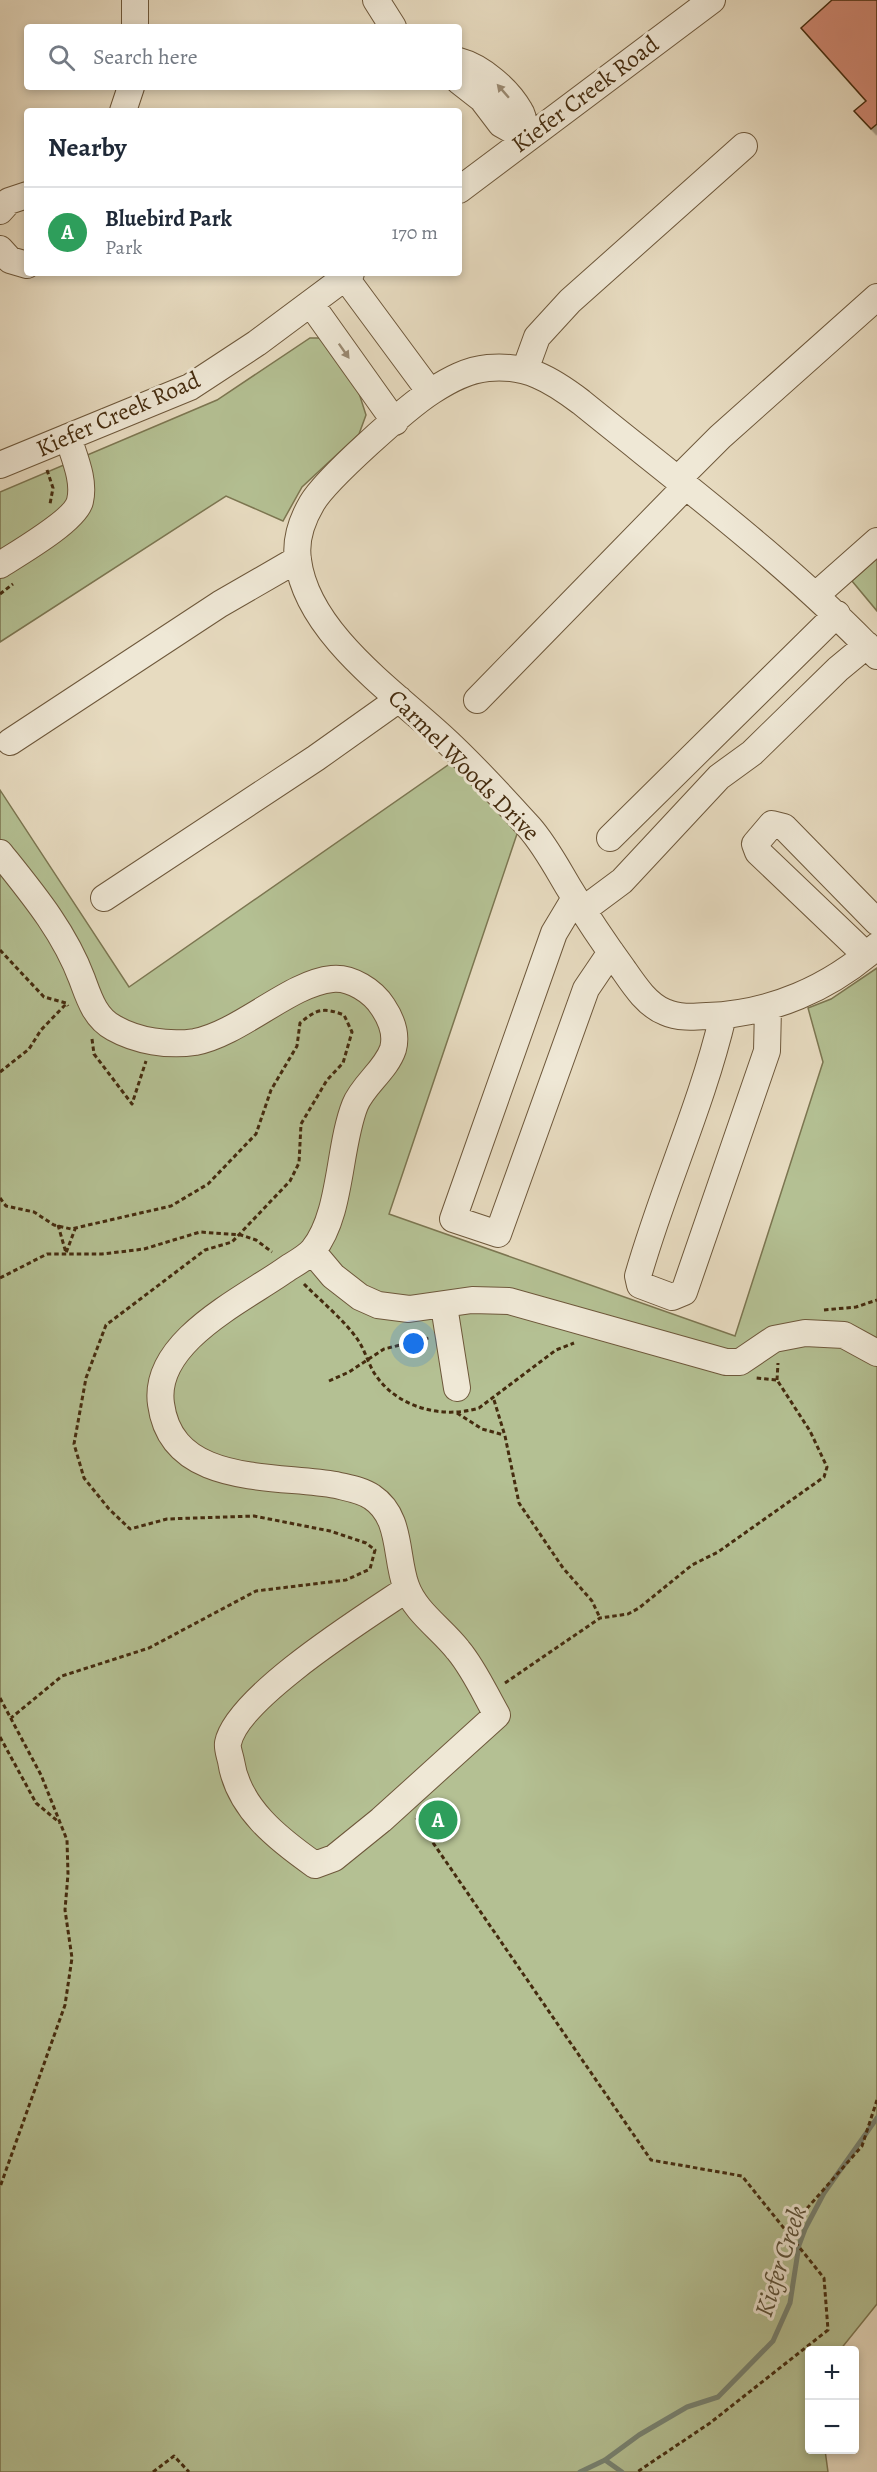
<!DOCTYPE html>
<html lang="en">
<head>
<meta charset="utf-8">
<style>
	:root { --surface:#fff; --page:#f2f2f3; --text:#1f2937; --muted:#747a83; --line:#e0e1e3; --accent:#8f2418 }
	body { margin:0; font-family:Alegreya,serif; background:var(--page); color:var(--text) }
	.controls { position:absolute; right:18px; bottom:18px; display:grid; overflow:hidden; border-radius:6px; box-shadow:0 3px 9px #0003 }
	.controls button { width:54px; height:54px; display:grid; place-items:center; padding:0; border:0; border-bottom:2px solid var(--line); background:var(--surface); color:var(--text); font:30px sans-serif }
	.you { position:absolute; left:414px; top:1344px; width:21px; height:21px; margin:-15px; border:4px solid #fff; border-radius:50%; background:#1a73e8; box-shadow:0 0 0 9px #1a73e833 }
	.badge { display:grid; place-items:center; width:39px; height:39px; border-radius:50%; background:var(--accent); color:#fff; font-size:20px; font-weight:700 }
	.pin { position:absolute; translate:-50% -50%; border:3px solid #fff; box-shadow:0 2px 6px #0006 }
	.list { margin:0; padding:0; list-style:none }
	h2 { display:flex; justify-content:space-between; align-items:center; height:78px; margin:0; padding:0 24px; font-size:26px }
	h2 small { font-size:20px; font-weight:400; color:var(--muted) }
	.list li { display:grid; grid-template-columns:39px 1fr auto; gap:18px; align-items:center; box-sizing:border-box; height:90px; padding:0 24px; border-top:2px solid var(--line) }
	.list b { display:block; font-size:22px; white-space:nowrap }
	.list p { margin:0; font-size:20px; white-space:nowrap; color:var(--muted) }
	.list em { font-size:20px; font-style:normal; color:var(--muted) }
	.icon { flex:none; width:33px; height:33px; fill:none; stroke:currentColor; stroke-width:2; stroke-linecap:round; stroke-linejoin:round }
	.map { position:relative; flex:none; width:877px; height:2472px; overflow:hidden }
	.search { position:absolute; background:var(--surface); box-shadow:0 3px 9px #0003; left:24px; top:24px; width:438px; height:66px; display:flex; align-items:center; gap:15px; box-sizing:border-box; padding:0 21px; border-radius:6px; color:var(--muted); font-size:22px }
	.panel { position:absolute; background:var(--surface); box-shadow:0 3px 9px #0003; left:24px; top:108px; width:438px; height:168px; border-radius:6px }
	.map>svg:first-child { display:block }
	.green { fill:#b4c093; stroke:#7c7651; stroke-width:1.5 }
	.lines { fill:none; stroke-linecap:round; stroke-linejoin:round }
	.stream { stroke:#768272; stroke-width:5 }
	.building { fill:#d28a75; stroke:#452c0f; stroke-width:1.5; filter:url(#shadow) }
	.minor-casing { stroke:#6e583b; stroke-width:28 }
	.path { stroke:#452c0f; stroke-width:3; stroke-dasharray:4.5 3; stroke-linecap:butt }
	.minor { stroke:#efe8d6; stroke-width:26 }
	.oneway { fill:#9a8a72 }
	.labels { text-anchor:middle; stroke-width:6; stroke-linejoin:round; paint-order:stroke }
	.street-label { font-size:24px; fill:#452c0f; stroke:#efe8d6 }
	.water-label { font-size:26px; font-style:italic; fill:#5a5038; stroke:#efe8d6 }
</style>
</head>
<body>
<div class="map">
<svg width="877" height="2472" viewBox="0 0 877 2472">
	<defs>
		<filter id="shadow"><feDropShadow dx="5.5" dy="5.5" stdDeviation="0" flood-color="#0004"/></filter>
	</defs>
	<rect width="100%" height="100%" fill="#e7dbc0"/>
	<filter id="stains"><feTurbulence type="fractalNoise" baseFrequency=".00333" numOctaves="4"/><feColorMatrix values="0 0 0 0 .2 0 0 0 0 .09 0 0 0 0 .02 0 0 0 .5 -.17"/></filter>
	<radialGradient id="worn" r=".72"><stop offset=".6" stop-color="#630" stop-opacity="0"/><stop offset="1" stop-color="#630" stop-opacity=".3"/></radialGradient>
	<path class="green" d="M 310,338 L 323,338 L 358,390 L 366,415 L 359,434 L 302,487 L 283,521 L 226,496 L 0,642 L 0,492 L 217,400 Z
		M 877,558 L 877,611 L 852,581 Z
		M 451,763 L 518,831 L 389,1214 L 735,1336 L 823,1062 L 808,1008 L 831,999 L 877,968 L 877,2304 L 840,2350 L 810,2350 L 810,2450 L 825,2450 L 828,2472 L 0,2472 L 0,790 L 129,987 Z"/>
	<g class="lines">
		<path class="stream" d="M 605,2460 L 622,2472
			M 580,2472 L 605,2460 L 639,2435 L 687,2407 L 718,2397 L 773,2341 L 790,2303 L 799,2245 L 805,2229 L 824,2193 L 877,2118"/>
	</g>
	<path class="building" d="M 832,0 L 877,0 L 877,124 L 871,129 L 854,111 L 866,101 L 801,28 Z"/>
	<g class="lines">
		<g class="minor-casing">
			<path id="minor" d="M 376,0 L 393,27
				M 135,27 L 135,0
				M 459,61 C 482,67 508,90 520,111 C 525,118 524,130 526,138
				M 459,81 L 482,99 L 501,124 L 526,138
				M 123,111 L 131,87
				M 459,190 L 712,0
				M 0,211 L 9,201 L 27,195
				M 0,249 L 10,260 L 27,265
				M 345,277 L 430,392
				M 311,304 L 395,422
				M 525,370 L 537,337 L 570,301 L 744,146
				M 0,465 L 190,387 L 257,343 L 351,273
				M 677,480 L 720,437 L 877,297
				M 0,565 C 17,554 76,520 80,501 C 85,480 74,457 68,437
				M 816,595 L 877,541
				M 877,656 C 787,562 682,484 581,402 C 552,380 526,364 488,368 C 467,370 449,380 432,391 C 407,407 326,479 312,503 C 302,520 295,540 298,560 C 307,632 391,690 441,736 C 472,764 501,796 529,827 C 545,845 557,868 569,888 C 586,916 604,943 623,969 C 634,985 647,1005 665,1012 C 678,1018 693,1017 707,1016 C 771,1014 830,988 877,946
				M 477,700 L 685,487
				M 10,742 L 220,604 L 298,559
				M 610,838 L 837,614
				M 0,853 C 32,893 64,931 82,979 C 89,998 95,1018 114,1028 C 137,1041 168,1046 195,1042 C 241,1033 290,983 332,979 C 351,977 373,991 383,1007 C 391,1019 397,1034 393,1049 C 386,1070 363,1085 355,1105 C 338,1148 342,1214 313,1250 C 307,1257 296,1263 288,1268 C 245,1299 152,1341 161,1404 C 172,1487 274,1474 336,1485 C 348,1488 362,1490 372,1497 C 402,1517 395,1556 406,1586 C 415,1612 442,1629 458,1650 C 474,1669 485,1694 497,1715 L 381,1820 L 334,1858 L 315,1865 C 278,1839 238,1808 231,1761 C 230,1756 227,1748 228,1743 C 237,1697 367,1616 407,1589
				M 104,898 L 316,758 L 399,699
				M 575,898 L 554,933 L 453,1219 L 498,1234 L 586,989 L 611,952
				M 583,910 L 622,881 L 719,777 L 752,753 L 838,669 L 867,645
				M 866,955 L 758,852 L 755,844 L 772,824 L 784,827 L 877,922
				M 723,1016 C 702,1105 663,1188 638,1276 L 640,1285 L 672,1297 L 684,1292 L 767,1051 L 768,1008
				M 312,1251 L 333,1276 L 360,1297 L 378,1305 L 409,1309 L 472,1300 L 509,1301 L 726,1362 L 740,1362 L 774,1339 L 805,1333 L 844,1335 L 877,1353
				M 444,1306 L 457,1388"/>
		</g>
		<path class="path" d="M 47,470 L 53,488 L 50,504
			M 0,594 L 13,584
			M 0,950 L 44,997 L 66,1003 L 68,1006
			M 92,1039 L 94,1054 L 132,1104 L 146,1061
			M 0,1072 L 29,1049 L 41,1030 L 66,1004
			M 0,1198 L 6,1206 L 34,1212 L 54,1225 L 71,1229 L 171,1206 L 208,1184 L 256,1134 L 271,1090 L 297,1046 L 300,1023 C 317,1009 323,1007 344,1015 L 352,1032 L 343,1063 L 327,1080 L 301,1124 L 299,1163 L 290,1181 L 232,1242 L 205,1250 L 106,1325 L 86,1378 L 74,1444 L 84,1478 L 109,1509 L 130,1529 L 167,1519 L 254,1516 L 330,1531 L 366,1543 L 375,1550 L 370,1569 L 346,1580 L 256,1591 L 149,1648 L 62,1676 L 11,1718
			M 58,1225 L 66,1253 L 75,1229
			M 0,1278 L 47,1254 L 102,1254 L 144,1249 L 200,1232 L 241,1235 L 256,1240 L 272,1252
			M 304,1284 C 322,1302 344,1320 358,1340 C 366,1352 369,1367 377,1377 C 399,1408 443,1419 479,1408 L 556,1350 L 574,1343
			M 824,1310 L 856,1307 L 877,1300
			M 777,1380 L 778,1363
			M 329,1381 L 349,1372 L 384,1349 L 429,1338
			M 494,1400 L 505,1436 L 519,1503 L 563,1568 L 592,1601 L 600,1618
			M 457,1413 L 482,1429 L 504,1435
			M 505,1683 L 600,1618 L 628,1614 L 639,1608 L 692,1565 L 718,1552 L 824,1477 L 827,1467 L 810,1431 L 777,1380 L 756,1378
			M 0,1698 L 41,1775 L 67,1840 L 68,1874 L 65,1910 L 72,1958 L 65,2005 L 0,2187
			M 0,1737 L 36,1803 L 60,1823
			M 416,1818 L 651,2160 L 742,2176 L 824,2278 L 828,2330 L 710,2423 L 637,2472
			M 787,2231 L 862,2146 L 877,2100
			M 153,2472 L 174,2456 L 189,2472"/>
		<use href="#minor" class="minor"/>
	</g>
	<defs><path id="oneway-solid" d="M-6-.8H1V-3.2L6.5 0L1 3.2V.8H-6Z" transform="scale(1.5)"/></defs>
	<g class="oneway">
		<use href="#oneway-solid" transform="translate(503 91) rotate(-131)"/>
		<use href="#oneway-solid" transform="translate(344 351) rotate(55)"/>
	</g>
	<g class="labels">
		<g class="street-label">
			<text transform="translate(585 94) rotate(-37)" y="8">Kiefer Creek Road</text>
			<text transform="translate(118 414) rotate(-24)" y="8">Kiefer Creek Road</text>
			<text transform="translate(464 765) rotate(45)" y="8">Carmel Woods Drive</text>
		</g>
		<g class="water-label">
			<text transform="translate(780 2261) rotate(-72)" y="9">Kiefer Creek</text>
		</g>
	</g>
	<rect width="100%" height="100%" filter="url(#stains)"/>
	<rect width="100%" height="100%" fill="url(#worn)"/>
</svg>
<div class="controls">
<button>+</button>
<button>−</button>
</div>
<div class="you"></div>
<div class="pin badge" style="left:438px;top:1820px;background:#2e9e5b">A</div>
<div class="search"><svg class="icon" aria-label="search" viewBox="0 0 24 24"><circle cx="10" cy="10" r="6"/><path d="M15 15l6 6"/></svg>Search here</div>
<section class="panel">
<h2>Nearby<small></small></h2>
<ul class="list">
<li><span class="badge" style="background:#2e9e5b">A</span><div><b>Bluebird Park</b><p>Park</p></div><em>170 m</em></li>
</ul>
</section>
</div>
</body>
</html>
